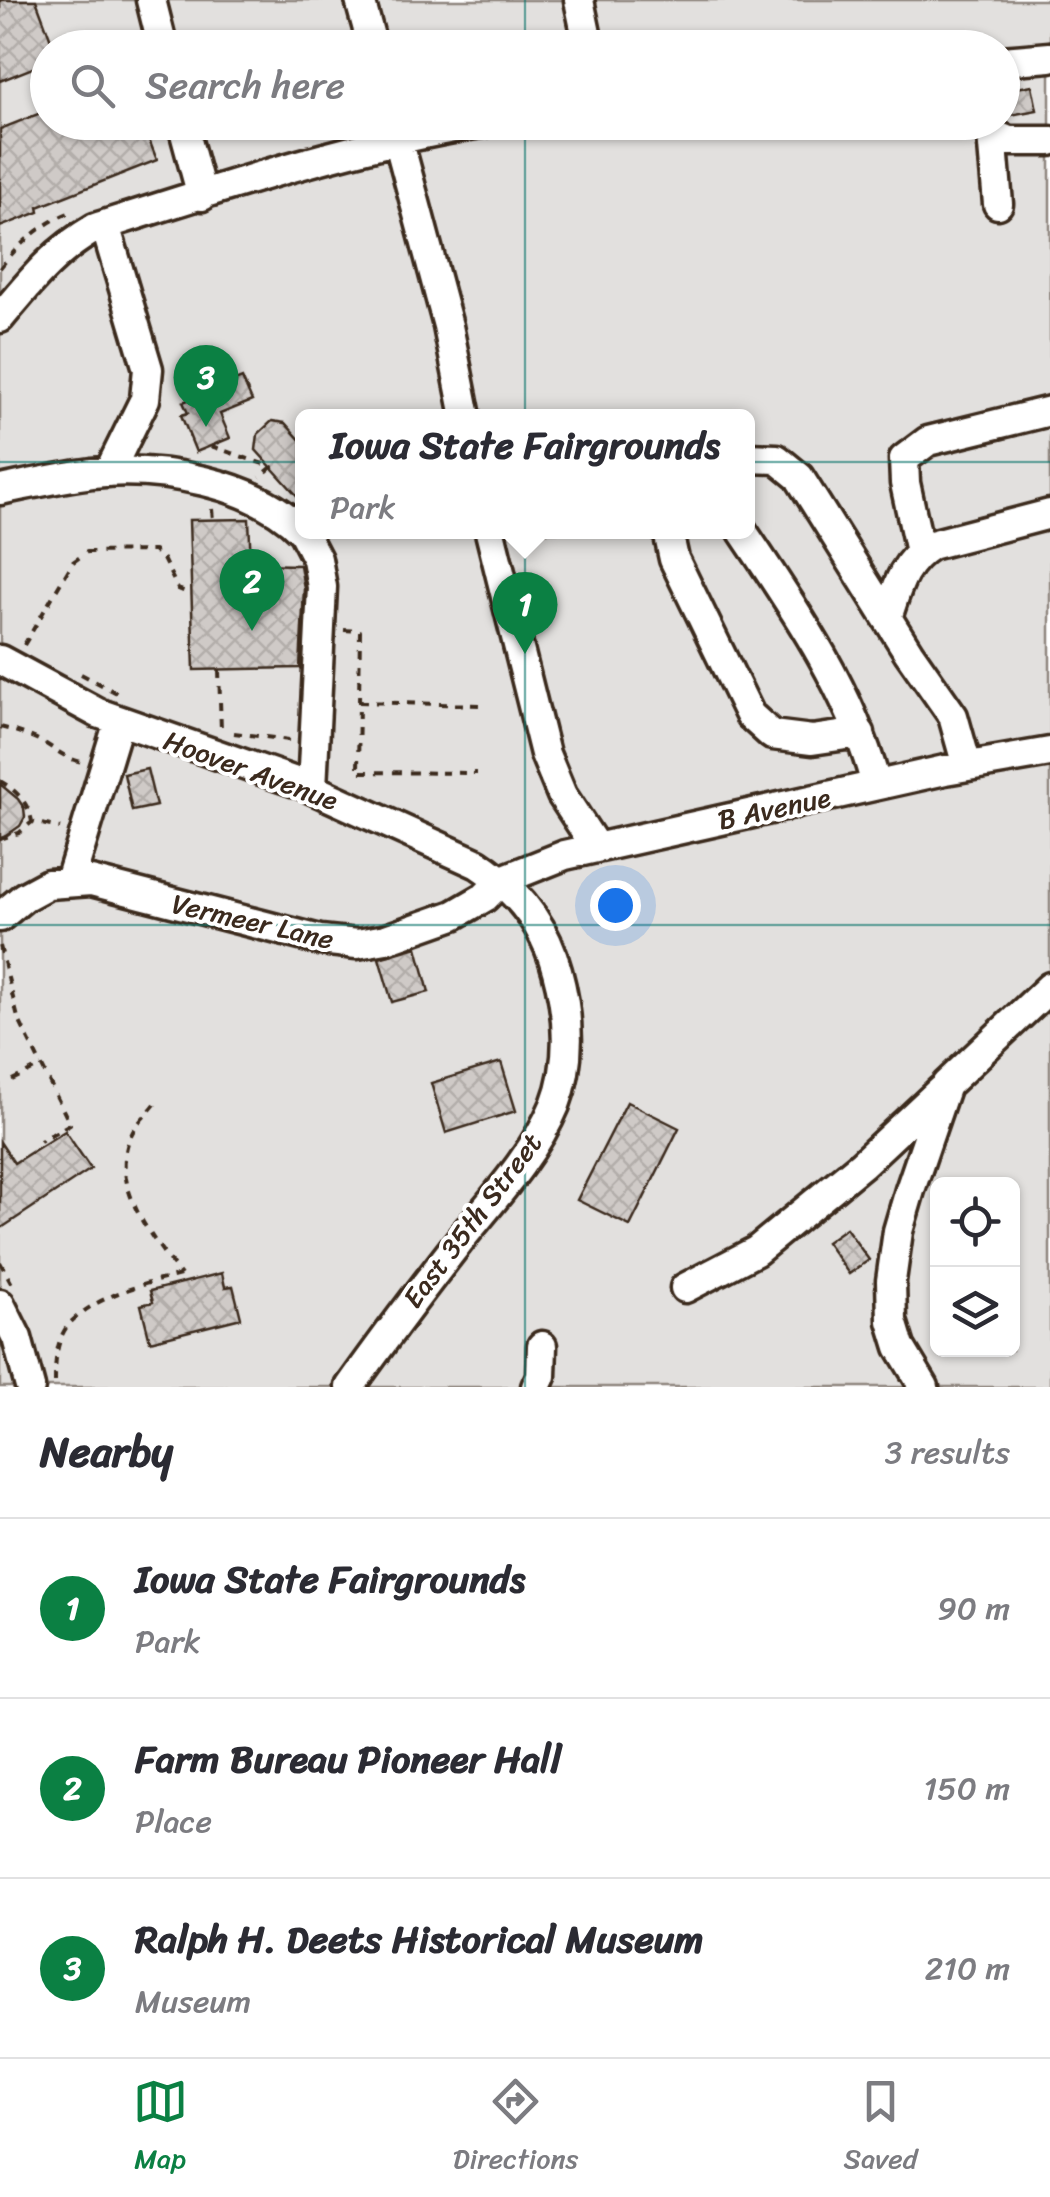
<!DOCTYPE html>
<html lang="en">
<head>
<meta charset="utf-8">
<style>
	:root { --surface:#fff; --page:#f7f7f7; --text:#2b2b33; --muted:#7c7c81; --line:#e1e1e2; --accent:#0b8043 }
	body { margin:0; font-family:Sriracha,sans-serif; background:var(--page); color:var(--text) }
	.controls { position:absolute; right:30px; bottom:30px; display:grid; overflow:hidden; border-radius:15px; box-shadow:0 2px 8px #0004 }
	.controls button { width:90px; height:90px; display:grid; place-items:center; padding:0; border:0; border-bottom:2px solid var(--line); background:var(--surface); color:var(--text); font:50px sans-serif }
	.you { position:absolute; left:615px; top:905px; width:35px; height:35px; margin:-25px; border:8px solid #fff; border-radius:50%; background:#1a73e8; box-shadow:0 0 0 15px #1a73e833 }
	.badge { display:grid; place-items:center; width:65px; height:65px; border-radius:50%; background:var(--accent); color:#fff; font-size:32px; font-weight:700 }
	.pin { position:absolute; translate:-50% -82px; filter:drop-shadow(0 2px 5px #0008) }
	.pin::after { content:''; position:absolute; top:52px; width:35px; height:30px; background:inherit; clip-path:polygon(0 0,100% 0,50% 100%) }
	.popup { position:absolute; left:295px; top:409px; width:460px; height:130px; box-sizing:border-box; display:grid; place-content:center; border-radius:15px; background:var(--surface); filter:drop-shadow(0 2px 8px #0005); font-size:32px; white-space:nowrap; color:var(--muted) }
	.popup b { font-size:38px; color:var(--text) }
	.popup::after { content:''; position:absolute; left:50%; top:100%; margin-left:-20px; border:20px solid transparent; border-top-color:var(--surface) }
	.list { margin:0; padding:0; list-style:none }
	h2 { display:flex; justify-content:space-between; align-items:center; height:130px; margin:0; padding:0 40px; font-size:42px }
	h2 small { font-size:32px; font-weight:400; color:var(--muted) }
	.list li { display:grid; grid-template-columns:65px 1fr auto; gap:30px; align-items:center; box-sizing:border-box; height:180px; padding:0 40px; border-top:2px solid var(--line) }
	.list b { display:block; font-size:38px; white-space:nowrap }
	.list p { margin:0; font-size:32px; white-space:nowrap; color:var(--muted) }
	.list em { font-size:32px; font-style:normal; color:var(--muted) }
	.icon { flex:none; width:55px; height:55px; fill:none; stroke:currentColor; stroke-width:2; stroke-linecap:round; stroke-linejoin:round }
	.map { position:relative; flex:none; width:1050px; height:1387px; overflow:hidden }
	.search { position:absolute; background:var(--surface); box-shadow:0 2px 8px #0004; left:30px; right:30px; top:30px; height:110px; display:flex; align-items:center; gap:25px; box-sizing:border-box; padding:0 35px; border-radius:55px; color:var(--muted); font-size:38px }
	.sheet { height:670px; background:var(--surface) }
	nav { display:flex; justify-content:space-around; align-items:center; box-sizing:border-box; height:140px; border-top:2px solid var(--line); background:var(--surface); font-size:28px; color:var(--muted) }
	nav a { display:grid; justify-items:center; gap:5px }
	nav .on { color:var(--accent) }
	.map>svg:first-child { display:block }
	.park { fill:#e2e0de; stroke:#8e857e; stroke-width:2.5; fill-rule:evenodd }
	.building { fill:url(#building-cross-hatch); stroke:#3b2a1e; stroke-width:2.5 }
	.lines { fill:none; stroke-linecap:round; stroke-linejoin:round }
	.minor-casing { stroke:#3b2a1e; stroke-width:35 }
	.path { stroke:#3b2a1e; stroke-width:4; stroke-dasharray:8 8; stroke-linecap:butt }
	.minor { stroke:#fff; stroke-width:28 }
	.grid { fill:none; stroke:#0f766e; stroke-width:2.5; stroke-opacity:0.55 }
	.labels { text-anchor:middle; stroke-width:8; stroke-linejoin:round; paint-order:stroke }
	.street-label { font-size:28px; fill:#3b2a1e; stroke:#fff }
</style>
</head>
<body>
<div class="map">
<svg width="1050" height="1387" viewBox="0 0 1050 1387">
	<defs>
		<pattern id="building-cross-hatch" width="8" height="8" patternUnits="userSpaceOnUse" patternTransform="scale(2.5)"><rect width="8" height="8" fill="#cfcac7"/><path d="M0 0l8 8M0 8l8-8" fill="none" stroke="#b3aeaa"/></pattern>
	</defs>
	<rect width="100%" height="100%" fill="#fff"/>
	<filter id="ink" filterUnits="userSpaceOnUse"><feTurbulence type="fractalNoise" baseFrequency=".01" numOctaves="2"/><feDisplacementMap in="SourceGraphic" scale="20" xChannelSelector="R" yChannelSelector="G"/><feConvolveMatrix kernelMatrix="1 2 1 2 8 2 1 2 1" color-interpolation-filters="sRGB"/></filter>
	<g filter="url(#ink)">
		<path class="park" d="M 0,0 L 1050,0 L 1050,1387 L 0,1387 ZM 48,48 L 1002,48 L 1002,122 L 48,122 ZM 302,417 L 748,417 L 748,532 L 302,532 ZM 938,1184 L 1012,1184 L 1012,1350 L 938,1350 Z"/>
		<path class="building" d="M 0,0 L 36,0 L 54,48 L 48,48 L 48,62 L 0,81 Z
			M 1032,85 L 1037,110 L 1005,116 L 1002,91 Z
			M 48,110 L 48,122 L 142,122 L 157,160 L 38,207 L 39,212 L 0,227 L 0,129 Z
			M 242,378 L 252,401 L 220,414 L 230,438 L 196,452 L 181,415 L 188,413 L 183,402 Z
			M 272,421 L 285,423 L 302,442 L 302,501 L 256,450 L 258,434 Z
			M 249,519 L 251,564 L 300,565 L 304,588 L 300,668 L 194,670 L 189,520 Z
			M 147,769 L 156,806 L 132,811 L 124,774 Z
			M 0,784 L 18,799 L 24,808 L 25,817 L 20,826 L 0,840 Z
			M 417,947 L 429,992 L 392,1002 L 379,958 Z
			M 501,1062 L 516,1111 L 446,1133 L 431,1083 Z
			M 627,1102 L 679,1128 L 630,1226 L 577,1200 Z
			M 65,1131 L 91,1169 L 0,1229 L 0,1142 L 14,1163 Z
			M 846,1228 L 869,1260 L 849,1274 L 826,1242 Z
			M 222,1273 L 225,1287 L 233,1286 L 241,1318 L 150,1341 L 141,1305 L 153,1302 L 150,1291 Z"/>
		<g class="lines">
			<g class="minor-casing">
				<path id="minor" d="M 151,0 L 163,48
					M 360,0 L 373,48
					M 579,0 L 589,48
					M 1002,61 L 1050,57
					M 182,122 L 202,196
					M 989,122 L 992,134 L 1009,141 L 1050,141
					M 394,124 L 448,326 L 466,417
					M 992,134 L 998,204
					M 105,225 L 148,369 L 145,399 L 109,472
					M 0,318 C 31,281 52,253 95,228 C 223,187 353,144 487,122
					M 748,458 L 777,459 L 799,477 L 909,653 L 953,716 L 967,766
					M 0,490 C 30,484 61,477 92,473 C 159,466 254,482 302,531
					M 303,532 L 317,559 L 322,587 L 312,788
					M 490,532 L 545,754 L 562,795 L 596,847
					M 672,532 L 669,536 L 674,559 L 750,715 L 772,735 L 812,740 L 860,733
					M 743,532 C 795,609 853,694 876,785
					M 920,552 L 905,483 L 904,459 L 928,441 L 1050,411
					M 887,618 C 897,588 902,563 931,545 L 1050,514
					M 0,660 L 98,713 L 304,785 L 478,864 C 517,890 545,925 557,971 C 569,1015 572,1061 555,1105 C 535,1153 497,1195 464,1235 C 425,1285 387,1335 350,1387
					M 70,881 L 119,721
					M 0,917 L 24,897 L 48,884 L 91,881 L 320,940 L 357,944 L 386,939 L 454,915 L 485,897 L 502,880 L 565,855 L 945,770 L 1050,752
					M 685,1288 L 756,1251 L 862,1164 L 941,1090
					M 0,1304 L 17,1338 L 30,1387
					M 536,1387 L 541,1376 L 542,1346
					M 924,1387 L 900,1347 L 892,1321 L 891,1281 L 898,1231 L 910,1190 L 946,1085 L 1050,987"/>
			</g>
			<path class="path" d="M 0,268 C 20,243 43,222 74,211
				M 211,446 L 272,467 L 260,477
				M 212,509 L 213,520
				M 344,630 L 360,631 L 358,772 L 477,773
				M 24,645 L 73,562 L 87,552 L 154,551 L 163,559 L 178,589 L 191,594
				M 219,670 L 221,730
				M 81,674 L 117,693
				M 359,702 L 479,705
				M 0,727 C 16,731 32,736 46,744 C 59,752 67,759 82,762
				M 234,733 L 289,740
				M 0,781 C 16,790 29,803 32,822
				M 0,839 L 19,833 L 32,822 L 60,828
				M 0,946 L 18,1018 L 70,1124 L 40,1141
				M 12,1080 L 41,1066
				M 155,1104 C 149,1112 140,1120 135,1128 C 104,1178 150,1237 181,1275
				M 0,1262 L 12,1284
				M 55,1382 C 55,1362 56,1337 71,1322 C 98,1295 146,1283 181,1275 L 182,1283"/>
			<use href="#minor" class="minor"/>
		</g>
	</g>
	<path class="grid" d="M 525,0 L 525,48M 525,122 L 525,1387M 0,462 L 1050,462M 0,925 L 1050,925"/>
	<g class="labels">
		<g class="street-label">
			<text transform="translate(251 770) rotate(20)" y="10">Hoover Avenue</text>
			<text transform="translate(774 808) rotate(-12)" y="10">B Avenue</text>
			<text transform="translate(253 921) rotate(13)" y="10">Vermeer Lane</text>
			<text transform="translate(472 1220) rotate(-53)" y="10">East 35th Street</text>
		</g>
	</g>
</svg>
<div class="controls">
<button><svg class="icon" aria-label="locate" viewBox="0 0 24 24"><circle cx="12" cy="12" r="6"/><path d="M12 2v4M12 18v4M2 12h4M18 12h4"/></svg></button>
<button><svg class="icon" aria-label="layers" viewBox="0 0 24 24"><path d="M12 4l9 5-9 5-9-5zM3 14l9 5 9-5"/></svg></button>
</div>
<div class="you"></div>
<div class="pin badge" style="left:525px;top:654px">1</div>
<div class="popup"><b>Iowa State Fairgrounds</b>Park</div>
<div class="pin badge" style="left:252px;top:631px">2</div>
<div class="pin badge" style="left:206px;top:427px">3</div>
<div class="search"><svg class="icon" aria-label="search" viewBox="0 0 24 24"><circle cx="10" cy="10" r="6"/><path d="M15 15l6 6"/></svg>Search here</div>
</div>
<section class="sheet">
<h2>Nearby<small>3 results</small></h2>
<ul class="list">
<li><span class="badge">1</span><div><b>Iowa State Fairgrounds</b><p>Park</p></div><em>90 m</em></li>
<li><span class="badge">2</span><div><b>Farm Bureau Pioneer Hall</b><p>Place</p></div><em>150 m</em></li>
<li><span class="badge">3</span><div><b>Ralph H. Deets Historical Museum</b><p>Museum</p></div><em>210 m</em></li>
</ul>
</section>
<nav>
<a class="on"><svg class="icon" aria-label="map" viewBox="0 0 24 24"><path d="M3 6l6-2 6 2 6-2v14l-6 2-6-2-6 2zM9 4v14M15 6v14"/></svg>Map</a>
<a><svg class="icon" aria-label="directions" viewBox="0 0 24 24"><path d="M12 3l9 9-9 9-9-9zM9 14v-3h6M13 9l2 2-2 2"/></svg>Directions</a>
<a><svg class="icon" aria-label="saved" viewBox="0 0 24 24"><path d="M7 4h10v16l-5-4-5 4z"/></svg>Saved</a>
</nav>
</body>
</html>
